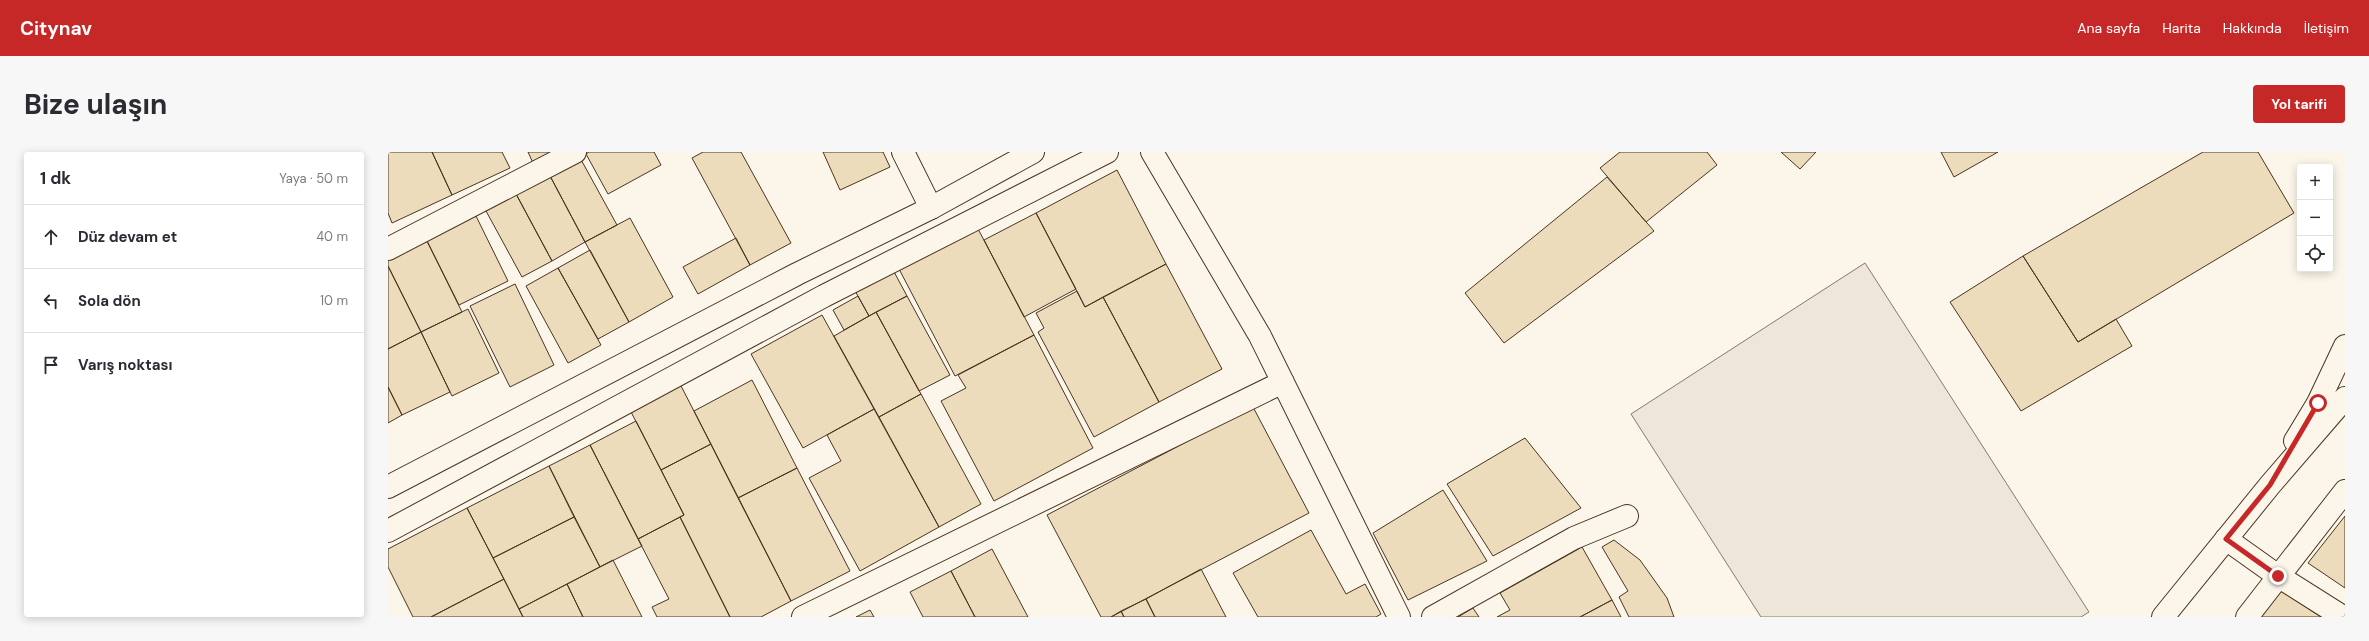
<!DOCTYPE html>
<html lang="tr">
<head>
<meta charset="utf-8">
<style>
	:root { --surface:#fff; --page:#f7f7f7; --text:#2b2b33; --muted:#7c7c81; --line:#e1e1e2; --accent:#c62828 }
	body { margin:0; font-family:"DM Sans",sans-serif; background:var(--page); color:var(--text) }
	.controls { position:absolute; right:12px; top:12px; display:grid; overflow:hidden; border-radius:4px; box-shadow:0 2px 10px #0003 }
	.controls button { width:36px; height:36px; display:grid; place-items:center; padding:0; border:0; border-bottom:1px solid var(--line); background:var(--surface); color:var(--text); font:20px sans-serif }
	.stop { position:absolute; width:12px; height:12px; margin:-9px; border:3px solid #c62828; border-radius:50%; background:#fff }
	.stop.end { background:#c62828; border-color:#fff; box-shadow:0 1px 4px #0008 }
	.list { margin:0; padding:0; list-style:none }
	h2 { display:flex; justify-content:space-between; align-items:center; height:52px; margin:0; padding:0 16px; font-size:17px }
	h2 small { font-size:13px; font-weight:400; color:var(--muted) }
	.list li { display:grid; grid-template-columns:26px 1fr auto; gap:12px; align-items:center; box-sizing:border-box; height:64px; padding:0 16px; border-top:1px solid var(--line) }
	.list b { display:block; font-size:15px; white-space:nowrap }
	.list em { font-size:13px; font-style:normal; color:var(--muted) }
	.icon { flex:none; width:22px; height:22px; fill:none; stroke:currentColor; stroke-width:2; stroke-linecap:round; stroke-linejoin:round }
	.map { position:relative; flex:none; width:1957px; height:465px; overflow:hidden; border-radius:4px }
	header { display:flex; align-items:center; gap:24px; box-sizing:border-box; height:56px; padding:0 20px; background:var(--accent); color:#fff }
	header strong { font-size:19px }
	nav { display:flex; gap:22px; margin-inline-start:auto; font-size:14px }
	.intro { display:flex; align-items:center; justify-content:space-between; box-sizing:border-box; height:96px; padding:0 24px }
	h1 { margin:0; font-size:28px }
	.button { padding:10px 18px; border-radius:4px; background:var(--accent); color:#fff; font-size:14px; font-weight:700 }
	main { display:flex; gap:24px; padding:0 24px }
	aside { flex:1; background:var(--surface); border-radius:4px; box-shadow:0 2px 10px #0003 }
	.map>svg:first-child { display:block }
	.green { fill:#ede6d9; stroke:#887966 }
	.building { fill:#ecdcbc; stroke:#4a3520 }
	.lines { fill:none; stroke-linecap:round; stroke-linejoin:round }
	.minor-casing { stroke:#4a3520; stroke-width:24 }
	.major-casing { stroke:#4a3520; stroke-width:24 }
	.minor { stroke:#fbf6e9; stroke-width:22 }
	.major { stroke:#fbf6e9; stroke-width:22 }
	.route { stroke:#c62828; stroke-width:5 }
</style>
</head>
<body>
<header>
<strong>Citynav</strong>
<nav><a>Ana sayfa</a><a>Harita</a><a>Hakkında</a><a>İletişim</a></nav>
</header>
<div class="intro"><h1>Bize ulaşın</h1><a class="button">Yol tarifi</a></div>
<main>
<aside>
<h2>1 dk<small>Yaya · 50 m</small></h2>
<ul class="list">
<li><svg class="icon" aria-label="ahead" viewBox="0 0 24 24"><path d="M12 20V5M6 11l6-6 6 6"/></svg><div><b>Düz devam et</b></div><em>40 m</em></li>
<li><svg class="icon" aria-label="left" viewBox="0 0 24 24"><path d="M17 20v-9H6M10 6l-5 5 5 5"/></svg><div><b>Sola dön</b></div><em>10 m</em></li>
<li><svg class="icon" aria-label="arrive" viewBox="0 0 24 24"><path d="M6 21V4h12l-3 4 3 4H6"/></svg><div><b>Varış noktası</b></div></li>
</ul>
</aside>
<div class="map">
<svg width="1957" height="465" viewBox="0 0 1957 465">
	<rect width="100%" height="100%" fill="#fbf6e9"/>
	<path class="green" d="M 1477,111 L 1701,460 L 1693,465 L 1373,465 L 1243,262 Z"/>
	<path class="building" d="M 0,0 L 44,0 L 64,43 L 4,71 L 0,61 Z
		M 44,0 L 114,0 L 122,16 L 64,43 Z
		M 140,0 L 168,0 L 145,11 Z
		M 201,0 L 266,0 L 273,13 L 220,42 L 198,2 Z
		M 315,0 L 353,0 L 403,91 L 362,113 L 304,6 Z
		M 435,0 L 495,0 L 502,15 L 452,38 Z
		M 1232,0 L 1319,0 L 1329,13 L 1258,70 L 1212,16 Z
		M 1393,0 L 1428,0 L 1412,17 Z
		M 1553,0 L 1610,0 L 1566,25 Z
		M 1815,0 L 1870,0 L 1906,61 L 1690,190 L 1635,104 Z
		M 191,4 L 229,73 L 197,90 L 161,22 Z
		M 729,18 L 778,112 L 697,155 L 648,61 Z
		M 161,22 L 197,90 L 164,109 L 127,40 Z
		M 1219,25 L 1266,79 L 1116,191 L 1077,141 Z
		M 128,42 L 164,109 L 134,125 L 98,59 Z
		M 86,60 L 120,129 L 71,153 L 37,85 Z
		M 648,61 L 688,137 L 636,165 L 596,88 Z
		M 242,66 L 285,145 L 241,170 L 197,90 Z
		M 589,75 L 646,183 L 567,224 L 511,117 Z
		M 37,85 L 74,160 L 33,180 L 0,114 L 0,103 Z
		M 348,86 L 362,113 L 310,142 L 295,115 Z
		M 202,98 L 241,170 L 210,187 L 170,116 Z
		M 1635,104 L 1690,190 L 1728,167 L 1744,194 L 1633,259 L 1562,150 Z
		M 778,112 L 834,217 L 771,250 L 715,145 Z
		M 0,114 L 33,180 L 0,197 Z
		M 170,116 L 213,193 L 180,211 L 138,134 Z
		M 504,116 L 519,144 L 481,164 L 466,137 Z
		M 127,132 L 166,213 L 122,235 L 82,154 Z
		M 689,139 L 697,155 L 715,145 L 771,250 L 706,285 L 650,180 L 656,176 L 648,161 Z
		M 470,144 L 481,164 L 456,178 L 445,158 Z
		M 519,144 L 562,223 L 531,239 L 488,160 Z
		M 80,157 L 111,221 L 64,244 L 33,180 Z
		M 488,160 L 533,242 L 491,265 L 446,184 Z
		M 434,163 L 486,257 L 415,296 L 363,202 Z
		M 33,180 L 62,240 L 14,263 L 0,235 L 0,197 Z
		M 646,183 L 705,296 L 606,349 L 553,249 L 578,236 L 570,223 Z
		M 364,228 L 409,316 L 350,346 L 306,259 Z
		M 292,232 L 323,292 L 273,318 L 242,258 Z
		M 0,235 L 14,263 L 0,271 Z
		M 533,242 L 593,352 L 551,375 L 491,265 Z
		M 865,255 L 921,361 L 723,465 L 713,465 L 659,363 Z
		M 486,257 L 551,375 L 472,419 L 421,326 L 453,309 L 439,283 Z
		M 248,269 L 296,363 L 250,387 L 202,293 Z
		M 1137,286 L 1193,356 L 1105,404 L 1059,332 Z
		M 323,292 L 403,449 L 373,465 L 342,465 L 292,365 L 296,363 L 273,318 Z
		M 202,293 L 254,394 L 212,415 L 161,314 Z
		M 161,314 L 186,365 L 105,406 L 79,356 Z
		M 409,316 L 462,419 L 403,449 L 350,346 Z
		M 1055,338 L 1099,409 L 1020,448 L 985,381 Z
		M 79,356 L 116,427 L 43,465 L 25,465 L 0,415 L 0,397 Z
		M 1957,364 L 1957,436 L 1920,411 Z
		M 186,365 L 212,415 L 131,457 L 105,406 Z
		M 292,365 L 342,465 L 269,465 L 264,455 L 281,447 L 250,387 Z
		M 923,378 L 958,442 L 977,432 L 993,462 L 988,465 L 870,465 L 845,421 Z
		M 1226,388 L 1252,408 L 1279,446 L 1286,465 L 1241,465 L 1231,445 L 1240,439 L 1214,395 Z
		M 1194,395 L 1224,448 L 1192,465 L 1109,465 L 1122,458 L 1112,441 Z
		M 604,397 L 640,465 L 587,465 L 563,419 Z
		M 225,408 L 254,465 L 195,465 L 179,432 Z
		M 813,417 L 838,465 L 767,465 L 758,447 Z
		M 563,419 L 587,465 L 535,465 L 522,440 Z
		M 116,427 L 135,465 L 43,465 Z
		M 179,432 L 195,465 L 135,465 L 131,457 Z
		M 1887,435 L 1933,465 L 1865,465 Z
		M 758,447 L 767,465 L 736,465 L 733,459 Z
		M 1224,448 L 1233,465 L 1192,465 Z
		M 1085,456 L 1091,465 L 1070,465 Z
		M 482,458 L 486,465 L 468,465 Z
		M 733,459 L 736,465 L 723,465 Z"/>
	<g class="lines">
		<g class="minor-casing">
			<path id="minor" d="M 515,0 L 543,56
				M 764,0 L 872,184 L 1011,465
				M 0,97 L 187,0
				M 1838,387 L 1890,424 L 1955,465
				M 415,465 L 895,230
				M 1045,465 L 1186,386 L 1239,364
				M 1859,465 L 1957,339"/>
		</g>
		<g class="major-casing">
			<path id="major" d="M 1907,289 L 1930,251 L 1957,194
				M 0,335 L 409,122 L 543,56 L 645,0
				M 0,379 L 436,144 L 719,0
				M 1775,465 L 1882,333 L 1957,246"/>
		</g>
		<use href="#minor" class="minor"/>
		<use href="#major" class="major"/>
	</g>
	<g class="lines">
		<path class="route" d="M 1890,424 L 1838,387 L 1882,333 L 1930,251"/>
	</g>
</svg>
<div class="controls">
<button>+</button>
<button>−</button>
<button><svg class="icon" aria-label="locate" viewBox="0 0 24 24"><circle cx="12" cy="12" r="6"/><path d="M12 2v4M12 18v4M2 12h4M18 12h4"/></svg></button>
</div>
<div class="stop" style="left:1930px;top:251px"></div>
<div class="stop end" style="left:1890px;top:424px"></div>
</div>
</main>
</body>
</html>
